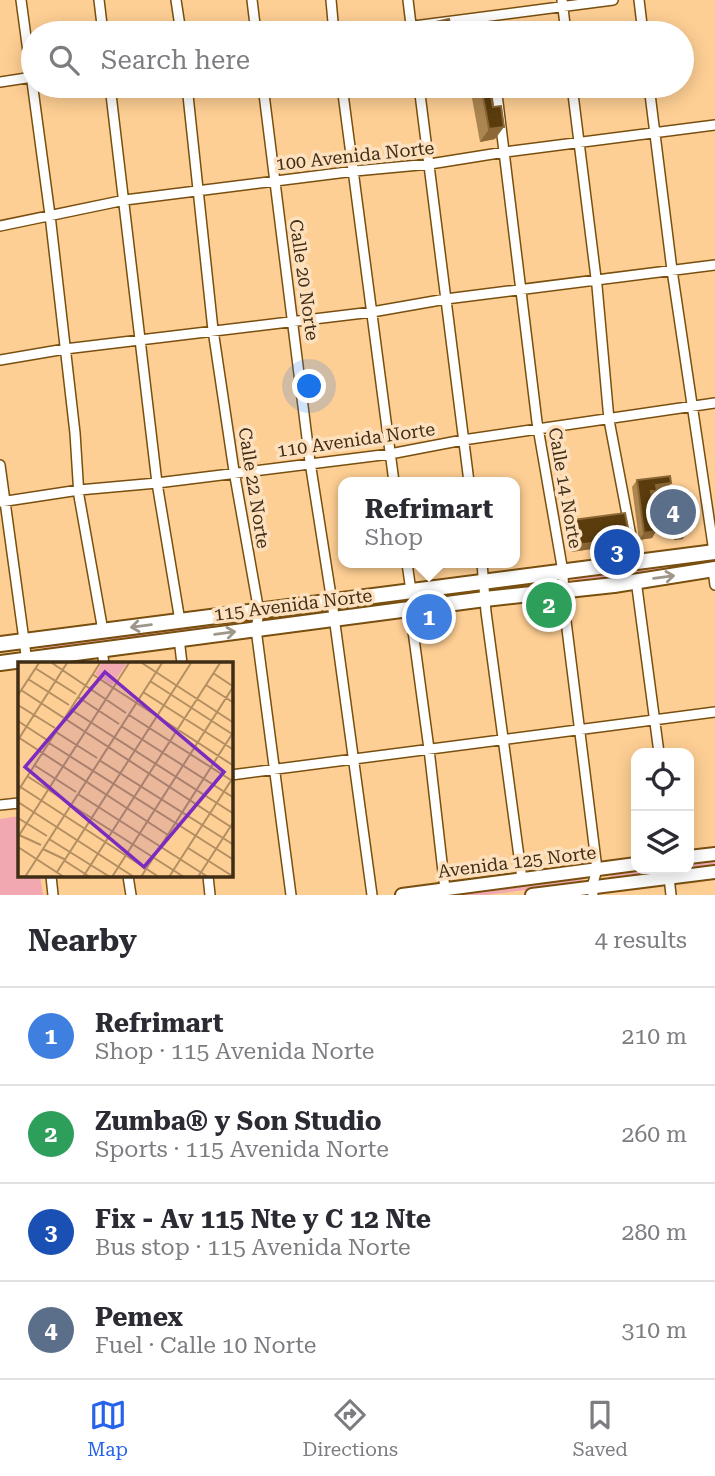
<!DOCTYPE html>
<html lang="en">
<head>
<meta charset="utf-8">
<style>
	:root { --surface:#fff; --page:#f7f7f7; --text:#2b2b33; --muted:#7c7c81; --line:#e1e1e2; --accent:#2563eb }
	body { margin:0; font-family:"Roboto Serif",serif; background:var(--page); color:var(--text) }
	.controls { position:absolute; right:21px; bottom:21px; display:grid; overflow:hidden; border-radius:14px; box-shadow:0 4px 18px #0003 }
	.controls button { width:63px; height:63px; display:grid; place-items:center; padding:0; border:0; border-bottom:2px solid var(--line); background:var(--surface); color:var(--text); font:35px sans-serif }
	.you { position:absolute; left:310px; top:387px; width:24px; height:24px; margin:-18px; border:5px solid #fff; border-radius:50%; background:#1a73e8; box-shadow:0 0 0 10px #1a73e833 }
	.badge { display:grid; place-items:center; width:46px; height:46px; border-radius:50%; background:var(--accent); color:#fff; font-size:23px; font-weight:700 }
	.pin { position:absolute; translate:-50% -50%; border:4px solid #fff; box-shadow:0 2px 7px #0006 }
	.popup { position:absolute; left:338px; top:477px; width:182px; height:91px; box-sizing:border-box; display:grid; place-content:center; border-radius:14px; background:var(--surface); filter:drop-shadow(0 2px 5px #0005); font-size:23px; white-space:nowrap; color:var(--muted) }
	.popup b { font-size:26px; color:var(--text) }
	.popup::after { content:''; position:absolute; left:50%; top:100%; margin-left:-14px; border:14px solid transparent; border-top-color:var(--surface) }
	.list { margin:0; padding:0; list-style:none }
	h2 { display:flex; justify-content:space-between; align-items:center; height:91px; margin:0; padding:0 28px; font-size:30px }
	h2 small { font-size:23px; font-weight:400; color:var(--muted) }
	.list li { display:grid; grid-template-columns:46px 1fr auto; gap:21px; align-items:center; box-sizing:border-box; height:98px; padding:0 28px; border-top:2px solid var(--line) }
	.list b { display:block; font-size:26px; white-space:nowrap }
	.list p { margin:0; font-size:23px; white-space:nowrap; color:var(--muted) }
	.list em { font-size:23px; font-style:normal; color:var(--muted) }
	.icon { flex:none; width:38px; height:38px; fill:none; stroke:currentColor; stroke-width:2; stroke-linecap:round; stroke-linejoin:round }
	.map { position:relative; flex:none; width:715px; height:895px; overflow:hidden }
	.search { position:absolute; background:var(--surface); box-shadow:0 4px 18px #0003; left:21px; right:21px; top:21px; height:77px; display:flex; align-items:center; gap:18px; box-sizing:border-box; padding:0 24px; border-radius:38px; color:var(--muted); font-size:26px }
	.sheet { height:483px; background:var(--surface) }
	nav { display:flex; justify-content:space-around; align-items:center; box-sizing:border-box; height:98px; border-top:2px solid var(--line); background:var(--surface); font-size:19px; color:var(--muted) }
	nav a { display:grid; justify-items:center; gap:4px }
	nav .on { color:var(--accent) }
	.map>svg:first-child { display:block }
	.green { fill:#f2a8b0 }
	.lines { fill:none; stroke-linecap:round; stroke-linejoin:round }
	.street-casing { stroke:#784f0f; stroke-width:12 }
	.secondary-casing { stroke:#784f0f; stroke-width:16 }
	.primary-casing { stroke:#784f0f; stroke-width:18 }
	.street { stroke:#fff; stroke-width:9 }
	.secondary { stroke:#fff; stroke-width:12 }
	.primary { stroke:#fff; stroke-width:14 }
	.wall { fill:#ac8650 }
	.shaded-wall { fill:#8c6836 }
	.building { fill:#5b3c0d; stroke:#8c6836; stroke-width:2 }
	.oneway { stroke:#9f968a }
	.labels { text-anchor:middle; stroke-width:7; stroke-linejoin:round; paint-order:stroke }
	.street-label { font-size:18px; fill:#3f2d15; stroke:#fde0be }
	.inset-road { fill:none; stroke:#b28e61; stroke-width:2 }
	.view { fill:#7b2cbf; fill-opacity:0.15; stroke:#7b2cbf; stroke-width:3.5 }
	.inset-edge { fill:none; stroke:#3f2d15; stroke-width:3.5 }
</style>
</head>
<body>
<div class="map">
<svg width="715" height="895" viewBox="0 0 715 895">
	<rect width="100%" height="100%" fill="#fecf94"/>
	<path class="green" d="M 715,557 L 715,564 L 579,581 L 573,579 L 578,574 Z
		M 550,579 L 554,582 L 551,585 L 499,592 L 494,589 L 498,585 Z
		M 470,589 L 477,591 L 472,596 L 355,611 L 348,608 L 353,604 Z
		M 241,619 L 246,621 L 244,625 L 45,652 L 42,647 L 47,645 Z
		M 19,816 L 19,876 L 40,876 L 43,895 L 0,895 L 0,819 Z
		M 715,860 L 715,865 L 615,878 L 611,878 L 610,874 L 614,873 L 644,869 L 689,869 L 689,863 Z
		M 581,877 L 584,881 L 579,883 L 486,895 L 440,895 Z"/>
	<g class="lines">
		<g class="street-casing">
			<path id="street" d="M 21,0 L 50,215 L 75,433 L 79,496 L 103,631
				M 99,0 L 103,33
				M 176,0 L 181,33
				M 252,0 L 256,33
				M 331,0 L 334,33
				M 408,0 L 412,33
				M 562,0 L 566,33
				M 639,0 L 643,33
				M 487,17 L 490,33
				M 360,33 L 613,0
				M 0,82 L 33,77
				M 110,86 L 157,483 L 180,621
				M 187,86 L 213,330 L 234,471 L 259,612 L 256,629 L 291,895
				M 263,86 L 310,462 L 332,602 L 372,895
				M 342,86 L 394,482
				M 419,86 L 469,482
				M 496,86 L 537,422 L 563,572 L 564,605 L 597,869 L 592,887 L 593,895
				M 572,86 L 597,286 L 609,420 L 636,562
				M 649,86 L 672,270 L 714,552
				M 0,226 L 125,200 L 355,171 L 430,164 L 505,152 L 715,125
				M 0,360 L 65,349 L 372,312 L 446,299 L 715,265
				M 0,465 L 27,662
				M 0,502 L 79,490 L 157,483 L 390,454 L 463,440 L 715,403
				M 407,563 L 411,591
				M 482,563 L 486,612 L 522,879
				M 713,570 L 715,585
				M 636,580 L 659,753
				M 410,609 L 429,749 L 445,889
				M 179,638 L 182,664
				M 102,650 L 104,664
				M 231,775 L 715,712
				M 0,805 L 19,803
				M 51,876 L 53,895
				M 128,876 L 131,895
				M 208,876 L 210,895
				M 669,877 L 671,895"/>
		</g>
		<g class="secondary-casing">
			<path id="secondary" d="M 689,857 L 715,854
				M 402,895 L 636,864
				M 532,895 L 715,872"/>
		</g>
		<g class="primary-casing">
			<path id="primary" d="M 0,644 L 715,552
				M 0,663 L 485,599 L 614,585 L 715,569"/>
		</g>
		<use href="#street" class="street"/>
		<use href="#secondary" class="secondary"/>
		<use href="#primary" class="primary"/>
	</g>
	<path class="wall" d="M 431,23 L 451,28 L 470,33 L 424,33 Z
		M 429,86 L 471,86 L 469,89 L 431,96 Z
		M 481,86 L 494,90 L 491,95 L 495,139 L 480,142 L 472,98 Z
		M 637,480 L 671,483 L 666,490 L 656,491 L 652,497 L 656,531 L 652,538 L 639,540 L 632,487 Z
		M 671,497 L 683,539 L 674,540 L 668,500 Z
		M 572,520 L 626,544 L 571,552 L 568,526 Z"/>
	<path class="shaded-wall" d="M 438,86 L 471,86 L 469,89 L 431,96 Z
		M 504,127 L 495,139 L 480,142 L 489,129 Z
		M 671,483 L 666,490 L 656,491 L 652,497 L 646,498 L 656,485 Z
		M 656,531 L 652,538 L 639,540 L 644,533 Z
		M 685,535 L 683,539 L 674,540 L 676,537 Z
		M 630,538 L 626,544 L 571,552 L 576,545 Z"/>
	<path class="building" d="M 449,19 L 451,28 L 458,31 L 463,26 L 470,33 L 433,33 L 431,23 Z
		M 481,86 L 494,86 L 494,90 L 490,90 L 493,107 L 501,106 L 504,127 L 489,129 Z
		M 670,476 L 671,483 L 656,485 L 657,491 L 651,491 L 656,531 L 644,533 L 637,480 Z
		M 680,496 L 685,535 L 676,537 L 671,497 Z
		M 625,513 L 630,538 L 576,545 L 572,520 Z"/>
	<defs><path id="oneway-shaft" d="M-6 0H5M1.5-3L5.5 0L1.5 3" fill="none" stroke-width="1.6" stroke-linecap="round" stroke-linejoin="round" transform="scale(1.75)"/></defs>
	<g class="oneway">
		<use href="#oneway-shaft" transform="translate(664 577) rotate(-8)"/>
		<use href="#oneway-shaft" transform="translate(141 626) rotate(173)"/>
		<use href="#oneway-shaft" transform="translate(225 633) rotate(-7)"/>
	</g>
	<g class="labels">
		<g class="street-label">
			<text transform="translate(355 156) rotate(-6)" y="6">100 Avenida Norte</text>
			<text transform="translate(304 280) rotate(82)" y="6">Calle 20 Norte</text>
			<text transform="translate(356 440) rotate(-8)" y="6">110 Avenida Norte</text>
			<text transform="translate(254 488) rotate(81)" y="6">Calle 22 Norte</text>
			<text transform="translate(565 488) rotate(80)" y="6">Calle 14 Norte</text>
			<text transform="translate(293 605) rotate(-7)" y="6">115 Avenida Norte</text>
			<text transform="translate(517 862) rotate(-7)" y="6">Avenida 125 Norte</text>
		</g>
	</g>
	<g transform="translate(18 662)">
		<rect width="215" height="215" fill="#fecf94"/>
		<path d="M 84,1 L 109,1 L 94,23 L 77,12 Z" fill="#f2a8b0"/>
		<path class="inset-road" d="M 34,1 L 108,51M 124,1 L 216,61M 17,6 L 58,32M 195,11 L 216,25M 74,12 L 216,104M 10,17 L 51,43M 132,19 L 214,72M 188,23 L 216,41M 3,28 L 216,167M 125,30 L 216,88M 0,33 L 21,1M 60,35 L 101,62M 0,43 L 37,66M 52,47 L 216,152M 111,53 L 216,120M 0,59 L 29,78M 103,64 L 216,136M 38,70 L 79,96M 0,75 L 150,173M 0,78 L 49,1M 31,81 L 216,198M 81,98 L 216,183M 16,103 L 58,130M 9,114 L 51,141M 1,124 L 141,215M 0,129 L 82,1M 60,132 L 190,215M 0,140 L 116,215M 53,143 L 166,215M 0,156 L 29,174M 1,173 L 23,183M 0,175 L 111,1M 31,177 L 92,215M 0,185 L 46,215M 170,186 L 216,215M 25,187 L 48,198M 47,199 L 72,215M 39,210 L 173,1M 7,215 L 144,1M 65,215 L 202,1M 94,215 L 215,25M 123,215 L 216,69M 151,215 L 216,114M 180,215 L 216,159"/>
		<path class="view" d="M 87,10 L 206,110 L 126,205 L 7,105 Z"/>
		<rect width="215" height="215" class="inset-edge"/>
	</g>
</svg>
<div class="controls">
<button><svg class="icon" aria-label="locate" viewBox="0 0 24 24"><circle cx="12" cy="12" r="6"/><path d="M12 2v4M12 18v4M2 12h4M18 12h4"/></svg></button>
<button><svg class="icon" aria-label="layers" viewBox="0 0 24 24"><path d="M12 4l9 5-9 5-9-5zM3 14l9 5 9-5"/></svg></button>
</div>
<div class="you"></div>
<div class="pin badge" style="left:429px;top:617px;background:#3f7fe0">1</div>
<div class="popup"><b>Refrimart</b>Shop</div>
<div class="pin badge" style="left:549px;top:605px;background:#2e9e5b">2</div>
<div class="pin badge" style="left:617px;top:552px;background:#1a4fb4">3</div>
<div class="pin badge" style="left:673px;top:512px;background:#5c6f8a">4</div>
<div class="search"><svg class="icon" aria-label="search" viewBox="0 0 24 24"><circle cx="10" cy="10" r="6"/><path d="M15 15l6 6"/></svg>Search here</div>
</div>
<section class="sheet">
<h2>Nearby<small>4 results</small></h2>
<ul class="list">
<li><span class="badge" style="background:#3f7fe0">1</span><div><b>Refrimart</b><p>Shop · 115 Avenida Norte</p></div><em>210 m</em></li>
<li><span class="badge" style="background:#2e9e5b">2</span><div><b>Zumba® y Son Studio</b><p>Sports · 115 Avenida Norte</p></div><em>260 m</em></li>
<li><span class="badge" style="background:#1a4fb4">3</span><div><b>Fix - Av 115 Nte y C 12 Nte</b><p>Bus stop · 115 Avenida Norte</p></div><em>280 m</em></li>
<li><span class="badge" style="background:#5c6f8a">4</span><div><b>Pemex</b><p>Fuel · Calle 10 Norte</p></div><em>310 m</em></li>
</ul>
</section>
<nav>
<a class="on"><svg class="icon" aria-label="map" viewBox="0 0 24 24"><path d="M3 6l6-2 6 2 6-2v14l-6 2-6-2-6 2zM9 4v14M15 6v14"/></svg>Map</a>
<a><svg class="icon" aria-label="directions" viewBox="0 0 24 24"><path d="M12 3l9 9-9 9-9-9zM9 14v-3h6M13 9l2 2-2 2"/></svg>Directions</a>
<a><svg class="icon" aria-label="saved" viewBox="0 0 24 24"><path d="M7 4h10v16l-5-4-5 4z"/></svg>Saved</a>
</nav>
</body>
</html>
